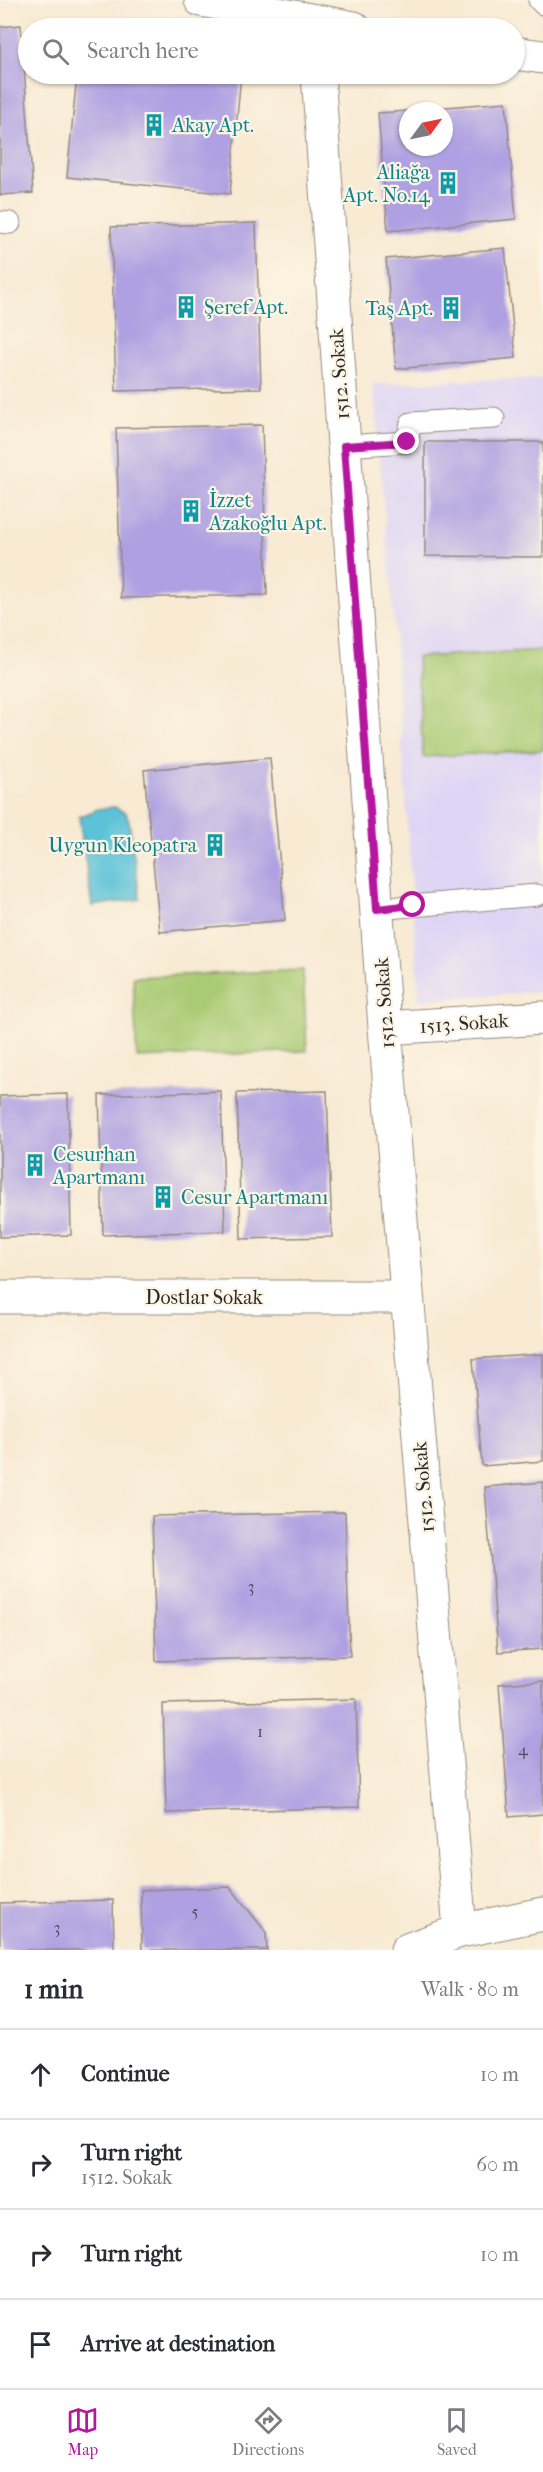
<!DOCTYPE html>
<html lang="en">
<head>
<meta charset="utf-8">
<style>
	:root { --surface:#fff; --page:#f7f7f7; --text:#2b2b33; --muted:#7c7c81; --line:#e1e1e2; --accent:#b5179e }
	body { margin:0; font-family:"IM FELL French Canon",serif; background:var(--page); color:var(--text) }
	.compass { position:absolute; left:399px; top:102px; width:54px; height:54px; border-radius:50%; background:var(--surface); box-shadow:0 2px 4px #0004; rotate:57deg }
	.stop { position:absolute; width:18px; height:18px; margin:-14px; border:4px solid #b5179e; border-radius:50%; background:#fff }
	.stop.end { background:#b5179e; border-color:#fff; box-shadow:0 2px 6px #0008 }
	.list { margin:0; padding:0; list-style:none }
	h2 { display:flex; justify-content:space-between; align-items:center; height:78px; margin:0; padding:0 24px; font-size:26px }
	h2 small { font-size:20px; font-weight:400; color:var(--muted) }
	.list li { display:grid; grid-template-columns:39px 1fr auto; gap:18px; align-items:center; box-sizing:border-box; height:90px; padding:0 24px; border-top:2px solid var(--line) }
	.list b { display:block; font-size:22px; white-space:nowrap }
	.list p { margin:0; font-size:20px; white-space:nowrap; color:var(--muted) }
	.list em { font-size:20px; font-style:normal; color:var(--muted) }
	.icon { flex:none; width:33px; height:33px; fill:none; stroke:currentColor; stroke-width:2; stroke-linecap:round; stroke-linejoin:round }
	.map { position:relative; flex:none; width:543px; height:1950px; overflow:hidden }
	.search { position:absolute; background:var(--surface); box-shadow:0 2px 4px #0004; left:18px; right:18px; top:18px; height:66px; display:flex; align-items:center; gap:15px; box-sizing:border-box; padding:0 21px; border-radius:33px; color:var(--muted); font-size:22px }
	.sheet { height:438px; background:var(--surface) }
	nav { display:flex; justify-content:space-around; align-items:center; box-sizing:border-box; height:84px; border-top:2px solid var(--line); background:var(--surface); font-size:16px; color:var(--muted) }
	nav a { display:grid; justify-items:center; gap:3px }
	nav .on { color:var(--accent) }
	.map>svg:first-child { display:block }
	.built { fill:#ded5f5 }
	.green { fill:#aacb74; stroke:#6a7b50; stroke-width:1.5 }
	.water { fill:#5bc2d8; stroke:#437682; stroke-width:1.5 }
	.building { fill:#aea0e2 }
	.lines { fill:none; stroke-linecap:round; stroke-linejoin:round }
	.lane-casing { stroke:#928a7f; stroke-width:23 }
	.street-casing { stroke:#928a7f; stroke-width:35 }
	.lane { stroke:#fff; stroke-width:21 }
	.street { stroke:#fff; stroke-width:33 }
	.route { stroke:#b5179e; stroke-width:8 }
	.labels { text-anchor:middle; stroke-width:4.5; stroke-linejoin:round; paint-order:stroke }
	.number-label { font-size:16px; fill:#4c4859 }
	.culture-label { font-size:20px; fill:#0d838f; stroke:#fcf5e5; text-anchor:start }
	.street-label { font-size:20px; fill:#2b2b2b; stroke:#fcf5e5 }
</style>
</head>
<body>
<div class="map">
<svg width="543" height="1950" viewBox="0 0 543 1950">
	<rect width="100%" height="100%" fill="#fcf5e5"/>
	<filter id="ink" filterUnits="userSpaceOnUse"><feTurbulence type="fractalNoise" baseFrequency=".0167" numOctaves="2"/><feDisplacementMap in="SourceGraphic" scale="12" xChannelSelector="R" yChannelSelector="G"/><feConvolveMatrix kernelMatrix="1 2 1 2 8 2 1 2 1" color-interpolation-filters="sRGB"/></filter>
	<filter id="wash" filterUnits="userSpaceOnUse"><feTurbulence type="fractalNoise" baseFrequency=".008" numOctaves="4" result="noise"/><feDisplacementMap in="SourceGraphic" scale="24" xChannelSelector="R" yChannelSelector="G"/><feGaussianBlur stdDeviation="1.35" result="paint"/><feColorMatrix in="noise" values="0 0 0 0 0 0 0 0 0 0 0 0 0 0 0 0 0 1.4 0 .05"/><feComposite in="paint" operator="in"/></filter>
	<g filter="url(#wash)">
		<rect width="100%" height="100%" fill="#f8ead3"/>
		<path class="built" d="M 543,378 L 543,992 L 419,1000 L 393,609 L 373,384 Z"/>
		<path class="green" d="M 543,650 L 543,750 L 423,757 L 417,657 Z
			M 303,970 L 307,1051 L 137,1058 L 133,977 Z"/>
		<path class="water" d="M 114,807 L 126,813 L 129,821 L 140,899 L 92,906 L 79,817 L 98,809 Z"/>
		<g id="blocks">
			<path class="building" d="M 21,25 L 33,193 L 0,195 L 0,27 Z
				M 77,74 L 241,74 L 230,194 L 67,177 Z
				M 506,102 L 516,219 L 388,231 L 378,113 L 408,111 L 408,147 L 444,147 L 444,111 L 421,109 Z
				M 256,223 L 261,388 L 116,391 L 111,227 Z
				M 505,248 L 516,358 L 396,369 L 386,259 Z
				M 262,425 L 267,595 L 121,598 L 116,428 Z
				M 425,442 L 543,442 L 543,557 L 425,556 Z
				M 270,758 L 285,920 L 160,932 L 144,770 Z
				M 221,1091 L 225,1231 L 103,1235 L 99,1095 Z
				M 327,1091 L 332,1237 L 241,1239 L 237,1093 Z
				M 68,1094 L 71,1235 L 0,1237 L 0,1096 Z
				M 543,1354 L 543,1461 L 482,1466 L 473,1359 Z
				M 543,1482 L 543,1649 L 498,1652 L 485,1487 Z
				M 345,1512 L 350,1656 L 156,1661 L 152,1516 Z
				M 543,1681 L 543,1814 L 509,1817 L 499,1684 Z
				M 356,1699 L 359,1807 L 166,1813 L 163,1704 Z
				M 230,1887 L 266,1932 L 267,1950 L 142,1950 L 141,1890 Z
				M 113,1900 L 114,1950 L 0,1950 L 0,1903 Z"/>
		</g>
	</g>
	<g filter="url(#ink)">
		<use href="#blocks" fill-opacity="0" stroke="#928a7f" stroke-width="1.5"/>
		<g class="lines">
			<g class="lane-casing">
				<path id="lane" d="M 539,0 L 543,4
					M 0,222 L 10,223
					M 344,446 L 407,442 L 411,423 L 494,418
					M 377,909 L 537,895"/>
			</g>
			<g class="street-casing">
				<path id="street" d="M 201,0 L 354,28
					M 514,53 L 543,57
					M 318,74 L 385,1028 L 460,1931
					M 385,1028 L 543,1018
					M 0,1297 L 407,1297
					M 407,1950 L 460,1931 L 543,1914"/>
			</g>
			<use href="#lane" class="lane"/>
			<use href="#street" class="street"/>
		</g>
	</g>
	<g class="lines" filter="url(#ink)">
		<path class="route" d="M 407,442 L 344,446 L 377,909 L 413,905"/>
	</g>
	<defs>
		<g id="building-bare" transform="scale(1.8)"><path d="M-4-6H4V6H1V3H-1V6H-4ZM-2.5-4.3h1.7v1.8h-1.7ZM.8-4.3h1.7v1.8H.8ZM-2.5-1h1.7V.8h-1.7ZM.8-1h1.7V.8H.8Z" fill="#0f9aa8" stroke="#fcf5e5" stroke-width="2.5" paint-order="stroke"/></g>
	</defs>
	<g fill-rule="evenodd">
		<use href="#building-bare" x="154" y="125"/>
		<use href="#building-bare" x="448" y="183"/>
		<use href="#building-bare" x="186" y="307"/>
		<use href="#building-bare" x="451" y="308"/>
		<use href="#building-bare" x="191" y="511"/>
		<use href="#building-bare" x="215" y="845"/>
		<use href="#building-bare" x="35" y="1165"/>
		<use href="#building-bare" x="163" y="1197"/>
	</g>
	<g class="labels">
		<g class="number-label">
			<text x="251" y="1592">3</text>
			<text x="260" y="1737">1</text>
			<text x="523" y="1755">4</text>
			<text x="195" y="1917">5</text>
			<text x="57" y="1933">3</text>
		</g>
		<g class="culture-label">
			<text x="172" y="132">Akay Apt.</text>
			<text x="430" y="179" text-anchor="end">Aliağa<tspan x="430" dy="23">Apt. No.14</tspan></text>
			<text x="204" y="314">Şeref Apt.</text>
			<text x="433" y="315" text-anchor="end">Taş Apt.</text>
			<text x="209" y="507">İzzet<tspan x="209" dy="23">Azakoğlu Apt.</tspan></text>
			<text x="197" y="852" text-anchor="end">Uygun Kleopatra</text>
			<text x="53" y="1161">Cesurhan<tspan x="53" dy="23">Apartmanı</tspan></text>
			<text x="181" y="1204">Cesur Apartmanı</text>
		</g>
		<g class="street-label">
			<text transform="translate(339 374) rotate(-94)" y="7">1512. Sokak</text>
			<text transform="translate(384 1003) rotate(-94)" y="7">1512. Sokak</text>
			<text transform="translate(464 1023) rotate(-4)" y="7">1513. Sokak</text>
			<text x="204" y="1304">Dostlar Sokak</text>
			<text transform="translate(423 1487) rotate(-95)" y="7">1512. Sokak</text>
		</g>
	</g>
</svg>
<svg class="compass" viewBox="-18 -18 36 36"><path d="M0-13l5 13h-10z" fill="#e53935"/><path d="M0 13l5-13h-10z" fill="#7c7c81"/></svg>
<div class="stop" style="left:413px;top:905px"></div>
<div class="stop end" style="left:407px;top:442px"></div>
<div class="search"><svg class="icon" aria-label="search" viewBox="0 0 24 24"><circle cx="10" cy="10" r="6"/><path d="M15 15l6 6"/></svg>Search here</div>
</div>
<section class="sheet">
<h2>1 min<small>Walk · 80 m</small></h2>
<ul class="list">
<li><svg class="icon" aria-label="ahead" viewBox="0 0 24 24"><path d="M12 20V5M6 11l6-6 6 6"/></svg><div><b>Continue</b></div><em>10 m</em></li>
<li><svg class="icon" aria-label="right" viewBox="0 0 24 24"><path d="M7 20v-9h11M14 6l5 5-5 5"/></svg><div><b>Turn right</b><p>1512. Sokak</p></div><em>60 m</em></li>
<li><svg class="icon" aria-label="right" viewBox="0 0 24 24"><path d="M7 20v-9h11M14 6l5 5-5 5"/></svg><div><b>Turn right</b></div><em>10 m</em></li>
<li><svg class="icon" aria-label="arrive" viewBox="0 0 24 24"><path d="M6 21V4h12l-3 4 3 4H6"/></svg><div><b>Arrive at destination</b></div></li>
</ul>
</section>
<nav>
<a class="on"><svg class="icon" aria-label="map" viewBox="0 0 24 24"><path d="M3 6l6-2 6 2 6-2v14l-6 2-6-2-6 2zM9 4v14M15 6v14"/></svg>Map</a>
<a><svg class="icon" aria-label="directions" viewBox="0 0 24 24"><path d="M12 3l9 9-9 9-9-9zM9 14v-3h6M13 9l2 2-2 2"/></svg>Directions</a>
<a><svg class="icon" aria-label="saved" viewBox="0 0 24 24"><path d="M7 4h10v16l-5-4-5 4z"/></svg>Saved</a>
</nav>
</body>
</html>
